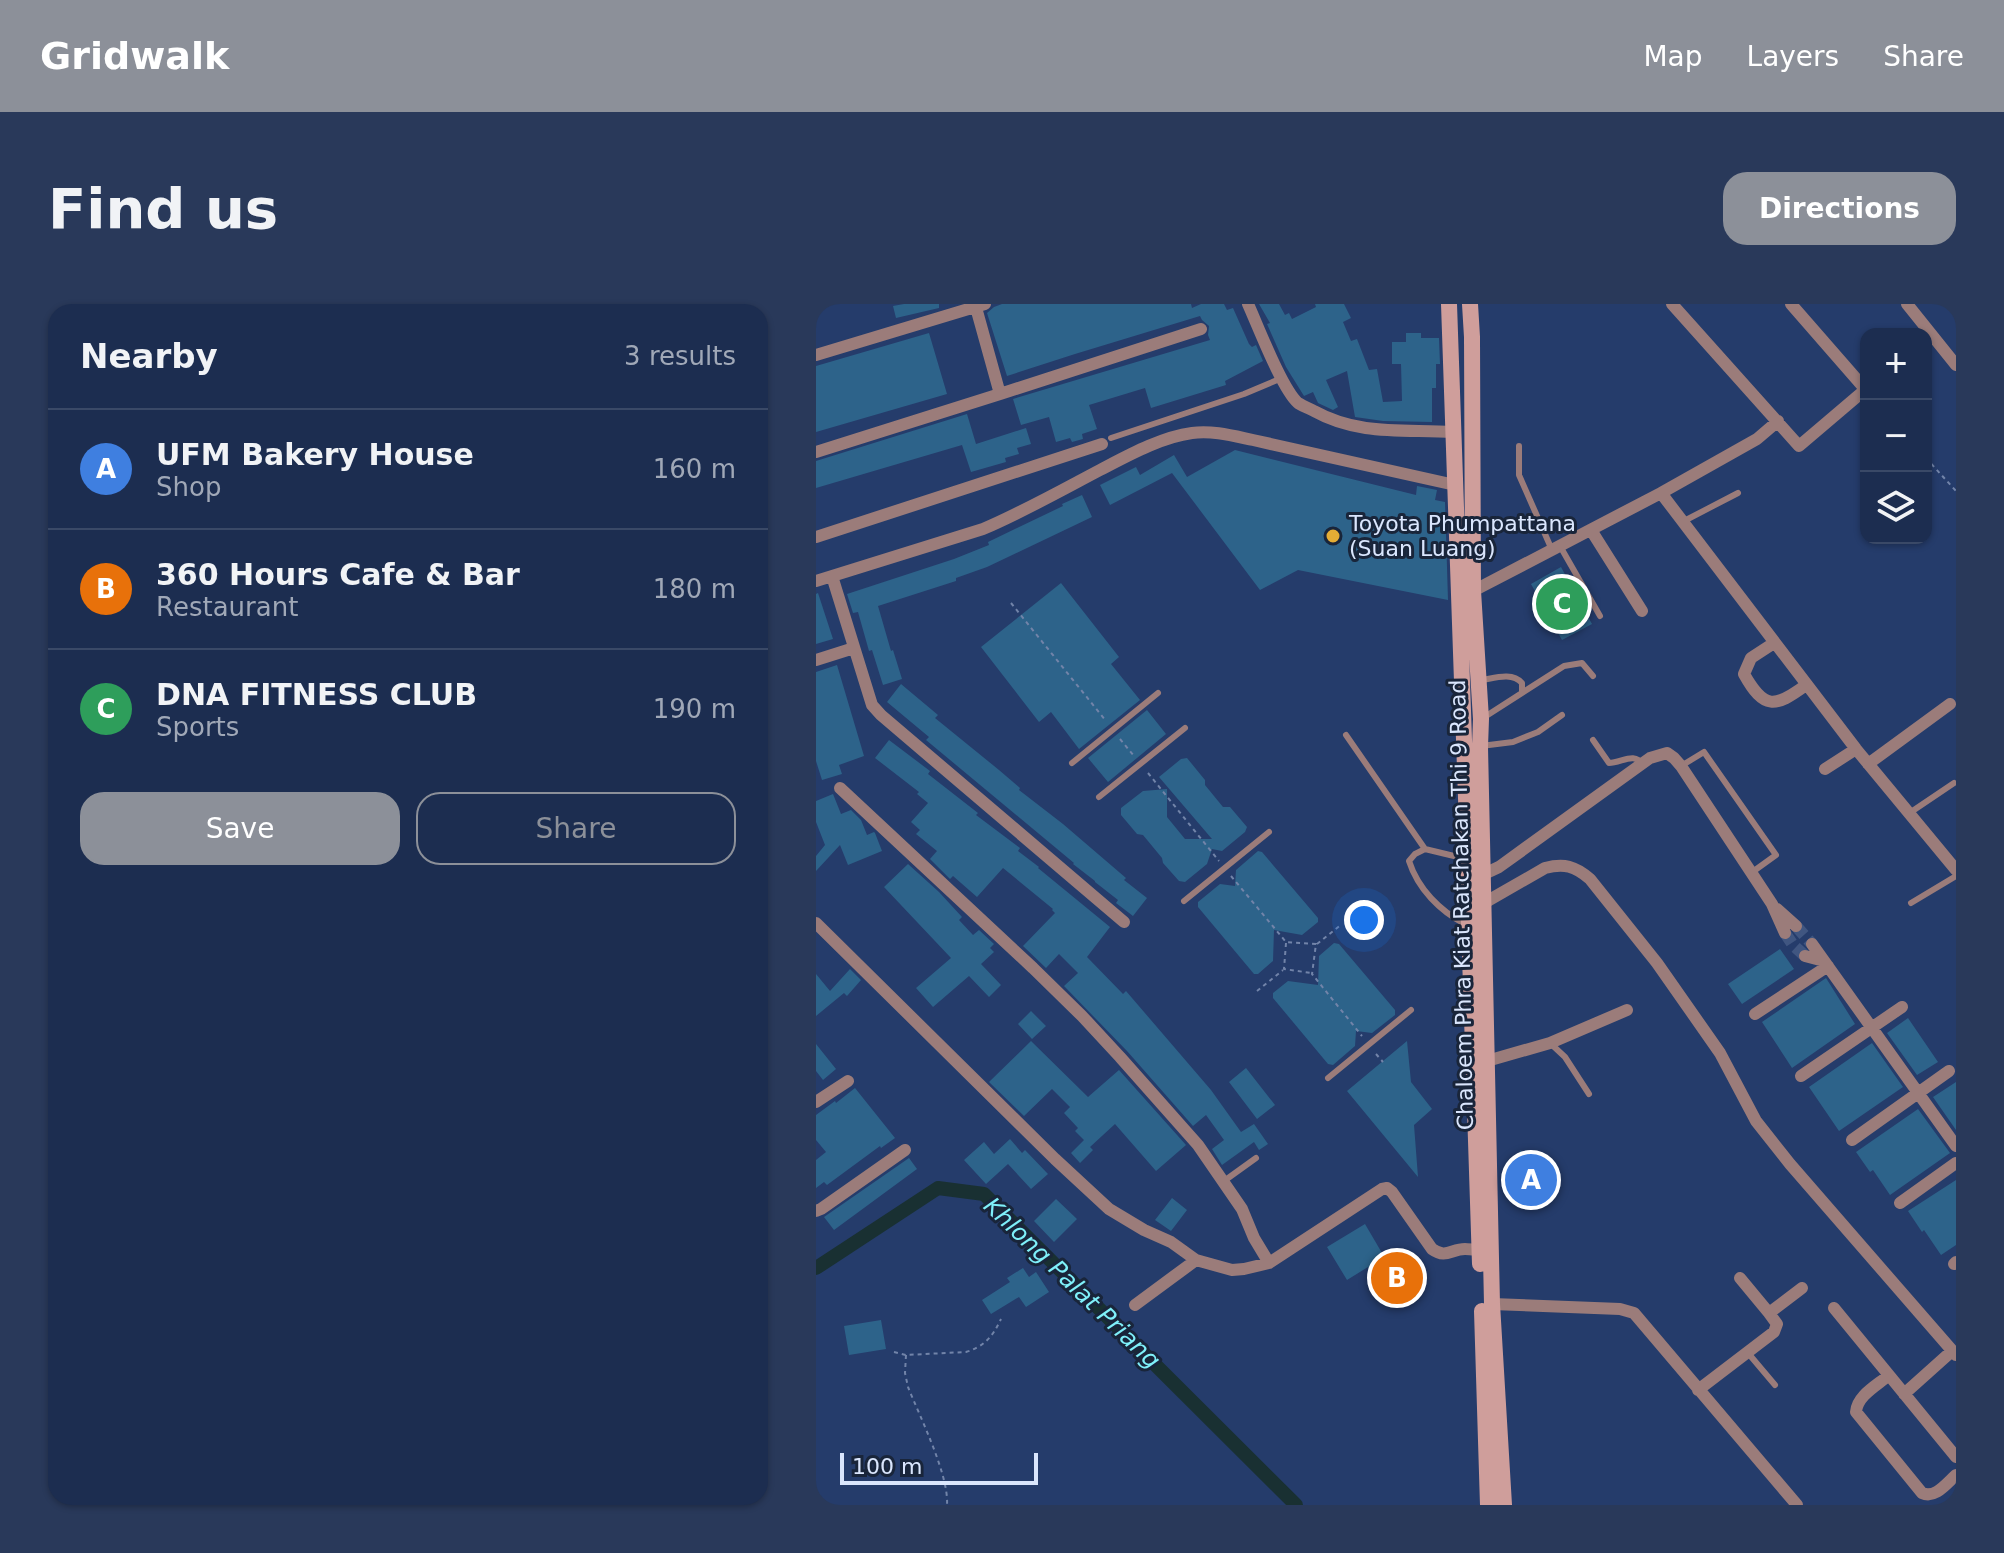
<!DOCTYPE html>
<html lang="en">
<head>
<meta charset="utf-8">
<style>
	:root { --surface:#1c2d50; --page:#29395a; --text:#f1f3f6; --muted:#a0a8b7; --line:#3a4967; --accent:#8c9099 }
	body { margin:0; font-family:"DejaVu Sans",sans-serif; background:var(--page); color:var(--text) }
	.controls { position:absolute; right:24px; top:24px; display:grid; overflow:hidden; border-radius:16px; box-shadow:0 2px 6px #0004 }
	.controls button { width:72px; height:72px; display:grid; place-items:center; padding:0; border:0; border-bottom:2px solid var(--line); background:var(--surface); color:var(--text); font:40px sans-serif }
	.scale { position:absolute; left:24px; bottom:20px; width:198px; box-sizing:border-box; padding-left:8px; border:4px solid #dae6fd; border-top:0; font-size:22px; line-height:28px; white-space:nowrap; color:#dae6fd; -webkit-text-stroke:6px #19253a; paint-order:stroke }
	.you { position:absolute; left:548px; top:616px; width:28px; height:28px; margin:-20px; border:6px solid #fff; border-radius:50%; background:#1a73e8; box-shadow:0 0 0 12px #1a73e833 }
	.badge { display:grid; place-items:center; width:52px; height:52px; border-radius:50%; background:var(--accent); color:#fff; font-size:26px; font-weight:700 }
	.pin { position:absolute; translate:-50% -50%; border:4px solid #fff; box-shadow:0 2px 8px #0006 }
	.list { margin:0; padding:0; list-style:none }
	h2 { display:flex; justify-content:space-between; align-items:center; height:104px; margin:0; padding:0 32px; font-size:34px }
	h2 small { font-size:26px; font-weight:400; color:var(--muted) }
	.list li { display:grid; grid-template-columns:52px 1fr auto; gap:24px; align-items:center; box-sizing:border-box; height:120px; padding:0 32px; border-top:2px solid var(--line) }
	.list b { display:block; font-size:30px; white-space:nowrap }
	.list p { margin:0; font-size:26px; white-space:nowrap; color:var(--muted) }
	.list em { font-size:26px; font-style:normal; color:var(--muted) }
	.actions { display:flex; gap:16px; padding:24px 32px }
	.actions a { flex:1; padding:18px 0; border:2px solid var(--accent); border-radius:24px; text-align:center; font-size:28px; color:var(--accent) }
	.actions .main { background:var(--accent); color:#fff }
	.icon { flex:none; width:44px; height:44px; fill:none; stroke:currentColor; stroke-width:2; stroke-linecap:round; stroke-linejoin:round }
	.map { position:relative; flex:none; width:1140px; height:1201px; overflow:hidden; border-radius:24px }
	header { display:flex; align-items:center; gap:48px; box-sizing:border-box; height:112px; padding:0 40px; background:var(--accent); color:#fff }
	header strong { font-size:38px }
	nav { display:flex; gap:44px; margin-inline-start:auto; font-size:28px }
	.intro { display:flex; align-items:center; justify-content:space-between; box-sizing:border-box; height:192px; padding:0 48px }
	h1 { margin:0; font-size:56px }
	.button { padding:20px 36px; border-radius:24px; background:var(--accent); color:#fff; font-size:28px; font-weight:700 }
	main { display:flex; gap:48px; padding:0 48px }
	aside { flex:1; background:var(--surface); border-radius:24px; box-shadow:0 2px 6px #0004 }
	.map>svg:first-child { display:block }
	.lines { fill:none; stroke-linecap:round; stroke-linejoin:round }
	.canal { stroke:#193032; stroke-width:14 }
	.building { fill:#2d638a }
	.minor-tunnel { stroke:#405681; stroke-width:12; stroke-dasharray:12 6; stroke-linecap:butt }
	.path { stroke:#7284a9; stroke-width:2; stroke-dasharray:4 4; stroke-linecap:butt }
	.service { stroke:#9b7c7a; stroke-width:6 }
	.minor { stroke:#9b7c7a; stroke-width:12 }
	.secondary { stroke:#cf9e9b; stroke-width:16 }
	.poi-dot { fill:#e4ad35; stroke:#19253a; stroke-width:3 }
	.labels { text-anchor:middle; stroke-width:6; stroke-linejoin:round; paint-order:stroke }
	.poi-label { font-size:22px; fill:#dae6fd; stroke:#19253a; text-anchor:start }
	.street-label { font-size:22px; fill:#dae6fd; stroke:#19253a }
	.water-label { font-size:24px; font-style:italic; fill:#7ff0fa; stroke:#19253a }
</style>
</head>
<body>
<header>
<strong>Gridwalk</strong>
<nav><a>Map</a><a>Layers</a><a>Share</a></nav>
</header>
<div class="intro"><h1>Find us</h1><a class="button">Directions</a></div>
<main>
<aside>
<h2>Nearby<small>3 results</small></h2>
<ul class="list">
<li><span class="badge" style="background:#3f7fe0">A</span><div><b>UFM Bakery House</b><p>Shop</p></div><em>160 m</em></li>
<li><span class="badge" style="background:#e8710a">B</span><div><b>360 Hours Cafe &amp; Bar</b><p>Restaurant</p></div><em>180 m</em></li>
<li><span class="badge" style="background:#2e9e5b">C</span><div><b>DNA FITNESS CLUB</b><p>Sports</p></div><em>190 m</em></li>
</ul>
<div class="actions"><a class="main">Save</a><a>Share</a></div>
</aside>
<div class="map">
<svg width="1140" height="1201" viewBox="0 0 1140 1201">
	<rect width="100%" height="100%" fill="#253c6b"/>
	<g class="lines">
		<path class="canal" d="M 0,964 L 122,884 L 168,890 L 480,1201"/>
	</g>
	<path class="building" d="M 88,0 L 123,0 L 123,4 L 80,14 L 77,2 Z
		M 186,0 L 375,0 L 376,4 L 385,0 L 408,0 L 411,6 L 417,4 L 433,40 L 436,43 L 440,41 L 447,57 L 409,77 L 410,81 L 335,104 L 329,84 L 273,101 L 281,125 L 266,130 L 267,135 L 256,138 L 254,134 L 240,138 L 233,113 L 205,121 L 197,95 L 394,36 L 392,31 L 393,22 L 386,16 L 384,12 L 259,50 L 191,72 L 171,9 L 178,3 Z
		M 443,0 L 463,0 L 469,11 L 473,9 L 476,15 L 500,3 L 499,0 L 528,0 L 535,14 L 527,18 L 535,37 L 541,35 L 553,66 L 561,65 L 567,98 L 586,97 L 585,60 L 576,60 L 576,38 L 590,38 L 590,29 L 605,29 L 605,34 L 623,34 L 624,60 L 620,60 L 620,84 L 616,84 L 616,118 L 567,117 L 539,113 L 531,67 L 510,76 L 522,103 L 517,106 L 502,99 L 497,88 L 488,92 L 470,63 L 451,20 L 454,19 Z
		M 113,29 L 131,90 L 0,128 L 0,62 Z
		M 151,110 L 160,140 L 210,124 L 215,140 L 201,144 L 203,150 L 189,154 L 190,158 L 155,168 L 146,141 L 0,184 L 0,157 Z
		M 419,146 L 600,191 L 601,182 L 621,186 L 619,196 L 629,198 L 632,296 L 482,266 L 444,286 L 356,169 L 294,201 L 284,181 L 320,163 L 324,171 L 358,151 L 371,173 Z
		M 266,191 L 276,213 L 171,263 L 140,274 L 140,277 L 62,302 L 75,347 L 77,346 L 86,375 L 67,381 L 56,346 L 53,347 L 42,308 L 37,309 L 31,290 L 138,255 L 173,241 L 172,238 L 247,202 L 246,200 Z
		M 745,263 L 776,320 L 746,336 L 715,280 Z
		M 245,279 L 303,353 L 295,360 L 324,396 L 263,445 L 235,408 L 223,418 L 165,343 Z
		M 2,289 L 17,335 L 0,340 L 0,290 Z
		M 21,361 L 48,452 L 23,461 L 26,470 L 6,476 L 0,457 L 0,368 Z
		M 85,380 L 122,411 L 119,414 L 183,466 L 204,484 L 203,486 L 247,520 L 310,574 L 308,576 L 331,594 L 317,612 L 300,599 L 302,596 L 279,578 L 279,577 L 257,560 L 258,559 L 110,436 L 113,433 L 71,398 Z
		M 331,406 L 350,430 L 292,478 L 272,454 Z
		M 73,436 L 114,467 L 112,470 L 162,509 L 160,511 L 204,544 L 202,547 L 223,563 L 222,564 L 294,623 L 271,653 L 307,690 L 310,687 L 395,786 L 425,828 L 438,820 L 452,840 L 443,846 L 438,838 L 406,861 L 396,845 L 408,836 L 390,811 L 377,822 L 311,747 L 248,682 L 262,669 L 243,650 L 230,664 L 207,642 L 239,609 L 236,606 L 237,605 L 187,564 L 161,593 L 137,572 L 134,575 L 114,555 L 121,547 L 100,530 L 104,526 L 95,518 L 112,499 L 101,490 L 103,488 L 59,454 Z
		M 371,454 L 389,476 L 389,481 L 407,503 L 414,503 L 431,523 L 429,528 L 406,547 L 396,545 L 391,560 L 369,578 L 363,577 L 347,559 L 346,554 L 327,531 L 321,530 L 305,511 L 305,504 L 327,487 L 351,485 L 351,513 L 369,535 L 396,535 L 343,473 L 365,455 Z
		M 17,490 L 25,510 L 35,506 L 45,516 L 51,531 L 58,528 L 59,529 L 66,547 L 32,561 L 24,541 L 0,567 L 0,552 L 9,541 L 0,518 L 0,497 Z
		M 442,547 L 446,548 L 502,614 L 502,618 L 486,631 L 458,626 L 457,657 L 442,670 L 438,670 L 382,603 L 382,598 L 404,580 L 419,582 L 420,566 Z
		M 92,560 L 123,588 L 146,613 L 143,616 L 157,631 L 163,626 L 178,640 L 174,644 L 178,648 L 165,660 L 185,681 L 173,693 L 153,672 L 117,703 L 100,684 L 135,654 L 68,583 Z
		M 518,639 L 523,640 L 579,706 L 579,711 L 556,729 L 540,727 L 539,742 L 517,761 L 512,760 L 457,694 L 457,689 L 472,677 L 502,681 L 503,652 Z
		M 964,645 L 978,665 L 926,700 L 912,680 Z
		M 34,665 L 45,676 L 31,692 L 28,689 L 0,712 L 0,670 L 14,687 Z
		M 1010,674 L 1039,720 L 976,764 L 946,718 Z
		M 215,707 L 230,722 L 216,735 L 202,720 Z
		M 1092,714 L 1122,758 L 1101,771 L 1071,729 Z
		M 215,737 L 272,793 L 303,766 L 370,841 L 340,867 L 299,820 L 274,843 L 277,846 L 264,859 L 255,849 L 268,836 L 259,827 L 262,824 L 248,809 L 254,803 L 236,785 L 208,812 L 173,778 Z
		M 591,737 L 595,778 L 616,805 L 598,821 L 602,873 L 531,787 Z
		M 1056,739 L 1087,783 L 1023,827 L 993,783 Z
		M 0,740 L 20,765 L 7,776 L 0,767 Z
		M 430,764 L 459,801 L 441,815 L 413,778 Z
		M 1140,778 L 1140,826 L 1117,793 Z
		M 39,784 L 79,834 L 65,844 L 64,842 L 11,881 L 8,878 L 0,884 L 0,856 L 10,848 L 0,836 L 0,811 L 19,797 L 20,799 Z
		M 1102,805 L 1134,849 L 1074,891 L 1057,866 L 1054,868 L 1040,848 Z
		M 194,835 L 206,849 L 209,846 L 232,870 L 215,885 L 192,860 L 170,880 L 148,856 L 168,838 L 178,850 Z
		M 704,846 L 731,879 L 710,894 L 702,881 L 700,873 Z
		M 93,854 L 101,865 L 18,926 L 8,913 Z
		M 1140,876 L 1140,941 L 1125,951 L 1108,926 L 1106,928 L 1092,907 Z
		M 356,894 L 371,906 L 355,927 L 339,916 Z
		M 240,895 L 261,915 L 238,938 L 218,917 Z
		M 549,920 L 576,966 L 593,956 L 603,972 L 569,992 L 552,963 L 531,976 L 511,943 Z
		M 207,964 L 213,973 L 220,968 L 233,988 L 210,1003 L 203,993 L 175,1010 L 166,996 L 194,978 L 191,974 Z
		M 65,1016 L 70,1045 L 33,1051 L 28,1022 Z"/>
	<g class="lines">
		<path class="minor-tunnel" d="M 980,622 L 996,640
			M 969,629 L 977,641 L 989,652"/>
		<path class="path" d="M 1110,154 L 1140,187
			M 195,299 L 290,417
			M 304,435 L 318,452
			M 332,469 L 403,557
			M 415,572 L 470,638 L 500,640 L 496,670 L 546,732
			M 470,639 L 468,665 L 495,669
			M 501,640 L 526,620
			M 441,687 L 467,666
			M 560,750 L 567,758
			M 78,1048 L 90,1051 L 150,1048 C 169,1042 177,1032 185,1015
			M 90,1051 L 89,1069 L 92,1083 C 104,1113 133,1171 131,1201"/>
		<path class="service" d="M 295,134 L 428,90 L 466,74
			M 703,142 L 703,171 L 736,246
			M 868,217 L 922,189
			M 744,242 L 784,312
			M 666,376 C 679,374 696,368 706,379 L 706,388
			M 667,414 L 748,362 L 766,359 L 777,372
			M 530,431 L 609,545 L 638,552 L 650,552
			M 777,436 L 793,459 C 806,459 818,447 827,461
			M 665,442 L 697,438 L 722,428 L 746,411
			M 256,459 L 342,389
			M 865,462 L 888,448 L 960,551 L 935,569
			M 283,493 L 369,424
			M 1092,510 L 1138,479
			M 609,545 L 599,550 L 593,557 C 602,585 624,607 649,620
			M 368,597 L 453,528
			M 1095,599 L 1140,572
			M 734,739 L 749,753 L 773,790
			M 512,774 L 595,706
			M 408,877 L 440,854
			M 932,1049 L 959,1081"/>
		<path class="minor" d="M 159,0 L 184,90 L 385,25
			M 432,0 C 442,22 466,85 482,99 C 487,102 494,105 498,107 C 543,132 588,125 637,128
			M 856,0 L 983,142 L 1050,85
			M 975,0 L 1050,86
			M 1091,0 L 1140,61
			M 0,51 L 169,0
			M 0,148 L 184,90
			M 845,189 L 1040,445 L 1140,566
			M 775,226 L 826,307
			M 0,233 L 286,140
			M 16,272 L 56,401 L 65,411 L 308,618
			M 0,277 L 167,225 C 207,208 246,186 284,166 C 311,152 345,133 376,129 C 396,126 418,132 437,136 L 639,181
			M 657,287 L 845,189 L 941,135 L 962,117
			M 958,339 L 935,354 L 928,370 C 948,406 959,404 990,381
			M 0,356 L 38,344
			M 1052,460 L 1134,400
			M 1009,465 L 1040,445
			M 24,484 L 217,664 L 266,712 L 304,753 L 382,841 L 426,905 L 438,934 L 453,959
			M 668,570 L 683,563 L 834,454 L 851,449 L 858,454 L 865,462 L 956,600 L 969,629
			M 668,599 L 729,564 C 748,559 759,562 774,575 L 841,659 L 904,749 L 940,817 L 974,860 L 1140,1051
			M 961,605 L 980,622
			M 0,619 L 239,855 L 293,905 L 328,926 L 355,938 L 380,956 L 416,966 L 428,965 L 453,959 L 566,885 L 571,884 L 576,888 L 616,945 C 630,955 635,945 649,945 C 651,945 662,946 664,946
			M 996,640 L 1140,842
			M 989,652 L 1008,657
			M 939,710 L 1012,662
			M 671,757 L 734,739 L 811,706
			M 985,772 L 1086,703
			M 0,798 L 32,777
			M 1036,836 L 1133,767
			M 1084,899 L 1140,859
			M 0,907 L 5,905 L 89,846
			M 1138,960 L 1140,958
			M 924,974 L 953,1009
			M 676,1000 L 804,1005 L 818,1009 L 981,1201
			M 319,1001 L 380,956
			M 1018,1004 L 1140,1153
			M 1072,1072 C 1060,1082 1041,1092 1040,1108 L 1106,1189 C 1119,1195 1130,1180 1140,1171
			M 882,1086 L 958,1028 L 961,1020 L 953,1009 L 986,984
			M 1088,1090 L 1136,1047"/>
		<path class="secondary" d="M 633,0 L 652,552 L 653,621 L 664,960
			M 654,0 L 656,33 L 657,287 L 665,415 L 664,443 L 676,1000 L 688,1201
			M 666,1007 L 672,1201"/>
	</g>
	<circle class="poi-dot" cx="517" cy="232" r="8"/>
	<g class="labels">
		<g class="poi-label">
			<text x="533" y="227">Toyota Phumpattana<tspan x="533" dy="25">(Suan Luang)</tspan></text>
		</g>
		<g class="street-label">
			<text transform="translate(645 601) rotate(-91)" y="8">Chaloem Phra Kiat Ratchakan Thi 9 Road</text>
		</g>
		<g class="water-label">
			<text transform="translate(256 979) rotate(44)" y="8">Khlong Palat Priang</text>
		</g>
	</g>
</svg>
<div class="controls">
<button>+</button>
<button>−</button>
<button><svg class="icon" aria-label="layers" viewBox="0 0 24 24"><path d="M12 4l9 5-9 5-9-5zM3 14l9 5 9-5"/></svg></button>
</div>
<div class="scale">100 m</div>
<div class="you"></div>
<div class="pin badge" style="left:715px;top:876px;background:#3f7fe0">A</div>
<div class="pin badge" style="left:581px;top:974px;background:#e8710a">B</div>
<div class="pin badge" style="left:746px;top:300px;background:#2e9e5b">C</div>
</div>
</main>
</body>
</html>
